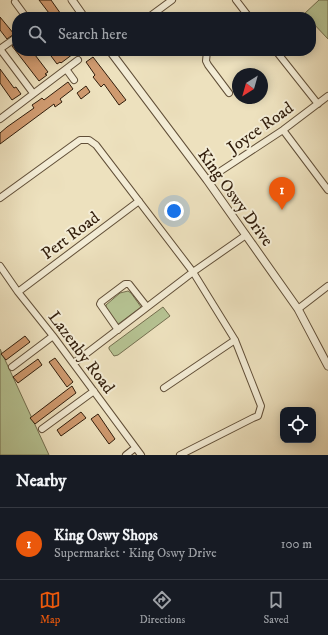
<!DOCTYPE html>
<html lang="en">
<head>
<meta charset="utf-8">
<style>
	:root { --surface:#171b24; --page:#242831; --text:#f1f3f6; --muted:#9ea1a6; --line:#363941; --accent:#ea580c }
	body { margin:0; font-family:"IM FELL DW Pica",serif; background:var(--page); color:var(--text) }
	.controls { position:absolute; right:12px; bottom:12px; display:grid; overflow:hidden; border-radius:8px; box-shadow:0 2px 10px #0003 }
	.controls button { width:36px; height:36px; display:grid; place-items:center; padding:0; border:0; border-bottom:1px solid var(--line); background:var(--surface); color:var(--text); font:20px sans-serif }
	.compass { position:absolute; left:232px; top:68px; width:36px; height:36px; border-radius:50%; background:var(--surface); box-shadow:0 2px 10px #0003; rotate:217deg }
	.you { position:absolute; left:174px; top:211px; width:14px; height:14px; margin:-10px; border:3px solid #fff; border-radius:50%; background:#1a73e8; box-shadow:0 0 0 6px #1a73e833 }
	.badge { display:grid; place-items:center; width:26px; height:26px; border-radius:50%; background:var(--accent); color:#fff; font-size:13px; font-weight:700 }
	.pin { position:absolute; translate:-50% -33px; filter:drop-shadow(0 1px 2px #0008) }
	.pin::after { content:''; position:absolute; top:21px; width:14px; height:12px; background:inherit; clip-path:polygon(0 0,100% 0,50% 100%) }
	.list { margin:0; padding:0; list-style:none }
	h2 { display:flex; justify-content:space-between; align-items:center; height:52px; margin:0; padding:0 16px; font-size:17px }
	h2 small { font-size:13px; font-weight:400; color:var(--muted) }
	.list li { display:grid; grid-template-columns:26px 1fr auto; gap:12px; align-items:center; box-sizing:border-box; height:72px; padding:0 16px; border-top:1px solid var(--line) }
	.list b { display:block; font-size:15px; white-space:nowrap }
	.list p { margin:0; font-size:13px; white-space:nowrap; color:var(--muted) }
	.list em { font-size:13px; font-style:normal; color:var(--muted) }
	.icon { flex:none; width:22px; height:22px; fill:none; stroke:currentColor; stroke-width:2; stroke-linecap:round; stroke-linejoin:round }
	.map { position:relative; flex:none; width:328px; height:455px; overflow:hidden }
	.search { position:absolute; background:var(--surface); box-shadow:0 2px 10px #0003; left:12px; right:12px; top:12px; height:44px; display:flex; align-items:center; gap:10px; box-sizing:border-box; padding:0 14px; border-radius:16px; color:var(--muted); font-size:15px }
	.sheet { height:124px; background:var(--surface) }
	nav { display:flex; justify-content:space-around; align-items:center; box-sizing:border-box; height:56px; border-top:1px solid var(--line); background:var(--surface); font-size:11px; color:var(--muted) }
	nav a { display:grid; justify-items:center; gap:2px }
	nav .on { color:var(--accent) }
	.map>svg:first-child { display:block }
	.green { fill:#b6c393; stroke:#747050 }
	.building { fill:#cf9a6f; stroke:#321e0c }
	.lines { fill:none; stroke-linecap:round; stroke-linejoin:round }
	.minor-casing { stroke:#614f38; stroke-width:8 }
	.tertiary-casing { stroke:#614f38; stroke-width:9 }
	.minor { stroke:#f3ecd5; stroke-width:6 }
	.tertiary { stroke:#f3ecd5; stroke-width:7 }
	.labels { text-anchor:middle; stroke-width:4; stroke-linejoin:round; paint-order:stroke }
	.street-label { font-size:17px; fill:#321e0c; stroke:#f3ecd5 }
</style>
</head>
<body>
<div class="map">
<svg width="328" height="455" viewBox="0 0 328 455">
	<rect width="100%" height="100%" fill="#ede1be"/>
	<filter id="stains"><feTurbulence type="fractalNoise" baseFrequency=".005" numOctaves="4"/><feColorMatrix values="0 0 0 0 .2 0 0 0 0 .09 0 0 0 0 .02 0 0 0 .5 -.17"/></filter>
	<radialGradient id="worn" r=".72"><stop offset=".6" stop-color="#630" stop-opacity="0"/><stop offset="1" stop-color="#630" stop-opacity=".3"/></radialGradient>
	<path class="green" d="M 319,0 L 328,0 L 328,39 L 311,21 L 311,17 L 307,17 L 304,14 Z
		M 128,291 L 131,293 L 141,307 L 117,325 L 106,307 L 106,305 L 120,293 Z
		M 163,307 L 170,316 L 118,355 L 114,356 L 109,349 L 109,347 Z
		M 0,349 L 49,455 L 0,455 Z"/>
	<path class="building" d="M 39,0 L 51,0 L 63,17 L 52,17 Z
		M 0,17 L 14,34 L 7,39 L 0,30 Z
		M 17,43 L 17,51 L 32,51 L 48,72 L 45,74 L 47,75 L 39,81 L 12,46 Z
		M 58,51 L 77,51 L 61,63 L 60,62 L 57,64 L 51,56 Z
		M 93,57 L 126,100 L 119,105 L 104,84 L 101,87 L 93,77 L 95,75 L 86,62 Z
		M 0,69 L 14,88 L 16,87 L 21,94 L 12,100 L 0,83 Z
		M 68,82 L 73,89 L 60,99 L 62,102 L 55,107 L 54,104 L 0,144 L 0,133 L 7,127 L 34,108 L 32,105 L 38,101 L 42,98 L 44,100 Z
		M 86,86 L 90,92 L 81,99 L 77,93 Z
		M 25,336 L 30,342 L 6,360 L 1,354 Z
		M 55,358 L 73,382 L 67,387 L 49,362 Z
		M 38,359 L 42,365 L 18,383 L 13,377 Z
		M 72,386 L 76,393 L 35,424 L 30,418 Z
		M 81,412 L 86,418 L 61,436 L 57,430 Z
		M 98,414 L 115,439 L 109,444 L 91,419 Z"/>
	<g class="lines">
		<g class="minor-casing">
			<path id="minor" d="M 236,0 L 249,17
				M 15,2 L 26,17
				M 149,17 L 172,0
				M 0,49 L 33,93
				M 0,49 L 17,37
				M 207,51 L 206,61 L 208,65 L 229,93
				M 276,51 L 318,104
				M 66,69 L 74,80
				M 0,119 L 78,60
				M 283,130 L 328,190
				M 207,180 L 283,130 L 328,96
				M 0,198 L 80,140 L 89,140 L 96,145 L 193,272 L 235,340 L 261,406 L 258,416 L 253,418 L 180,455
				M 0,266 L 18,292 L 53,336 L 141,455
				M 18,292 L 139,201
				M 298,309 L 328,286
				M 118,330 L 100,304 L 101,302 L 125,284 L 129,284 L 147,307
				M 74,363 L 193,272 L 246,235
				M 12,367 L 53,336
				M 164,388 L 235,340
				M 42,429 L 94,391
				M 126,455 L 135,448"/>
		</g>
		<g class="tertiary-casing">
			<path id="tertiary" d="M 72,0 L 84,17
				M 110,51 L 207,180 L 298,309 L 328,366"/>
		</g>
		<use href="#minor" class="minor"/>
		<use href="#tertiary" class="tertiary"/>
	</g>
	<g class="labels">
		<g class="street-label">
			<text transform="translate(260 127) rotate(-35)" y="6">Joyce Road</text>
			<text transform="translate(236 197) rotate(54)" y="6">King Oswy Drive</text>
			<text transform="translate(70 235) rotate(-37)" y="6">Pert Road</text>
			<text transform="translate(82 352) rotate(53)" y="6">Lazenby Road</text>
		</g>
	</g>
	<rect width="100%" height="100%" filter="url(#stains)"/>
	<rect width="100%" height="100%" fill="url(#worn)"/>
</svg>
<div class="controls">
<button><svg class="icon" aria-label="locate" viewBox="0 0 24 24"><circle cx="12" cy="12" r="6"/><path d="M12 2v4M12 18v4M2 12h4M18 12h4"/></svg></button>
</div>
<svg class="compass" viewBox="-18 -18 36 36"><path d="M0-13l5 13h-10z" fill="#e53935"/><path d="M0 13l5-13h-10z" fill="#9ea1a6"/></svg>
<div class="you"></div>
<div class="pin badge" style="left:282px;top:210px">1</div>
<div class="search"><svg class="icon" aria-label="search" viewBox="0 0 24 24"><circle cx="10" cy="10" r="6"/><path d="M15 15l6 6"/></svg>Search here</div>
</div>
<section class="sheet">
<h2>Nearby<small></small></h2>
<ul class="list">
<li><span class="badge">1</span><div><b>King Oswy Shops</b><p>Supermarket · King Oswy Drive</p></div><em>100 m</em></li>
</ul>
</section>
<nav>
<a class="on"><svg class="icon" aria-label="map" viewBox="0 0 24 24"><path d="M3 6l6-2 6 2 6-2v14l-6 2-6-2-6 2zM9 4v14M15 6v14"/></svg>Map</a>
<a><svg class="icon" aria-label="directions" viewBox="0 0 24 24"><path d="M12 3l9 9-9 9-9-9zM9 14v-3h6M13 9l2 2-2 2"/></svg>Directions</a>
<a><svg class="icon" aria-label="saved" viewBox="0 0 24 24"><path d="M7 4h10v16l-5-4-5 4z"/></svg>Saved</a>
</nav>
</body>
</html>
